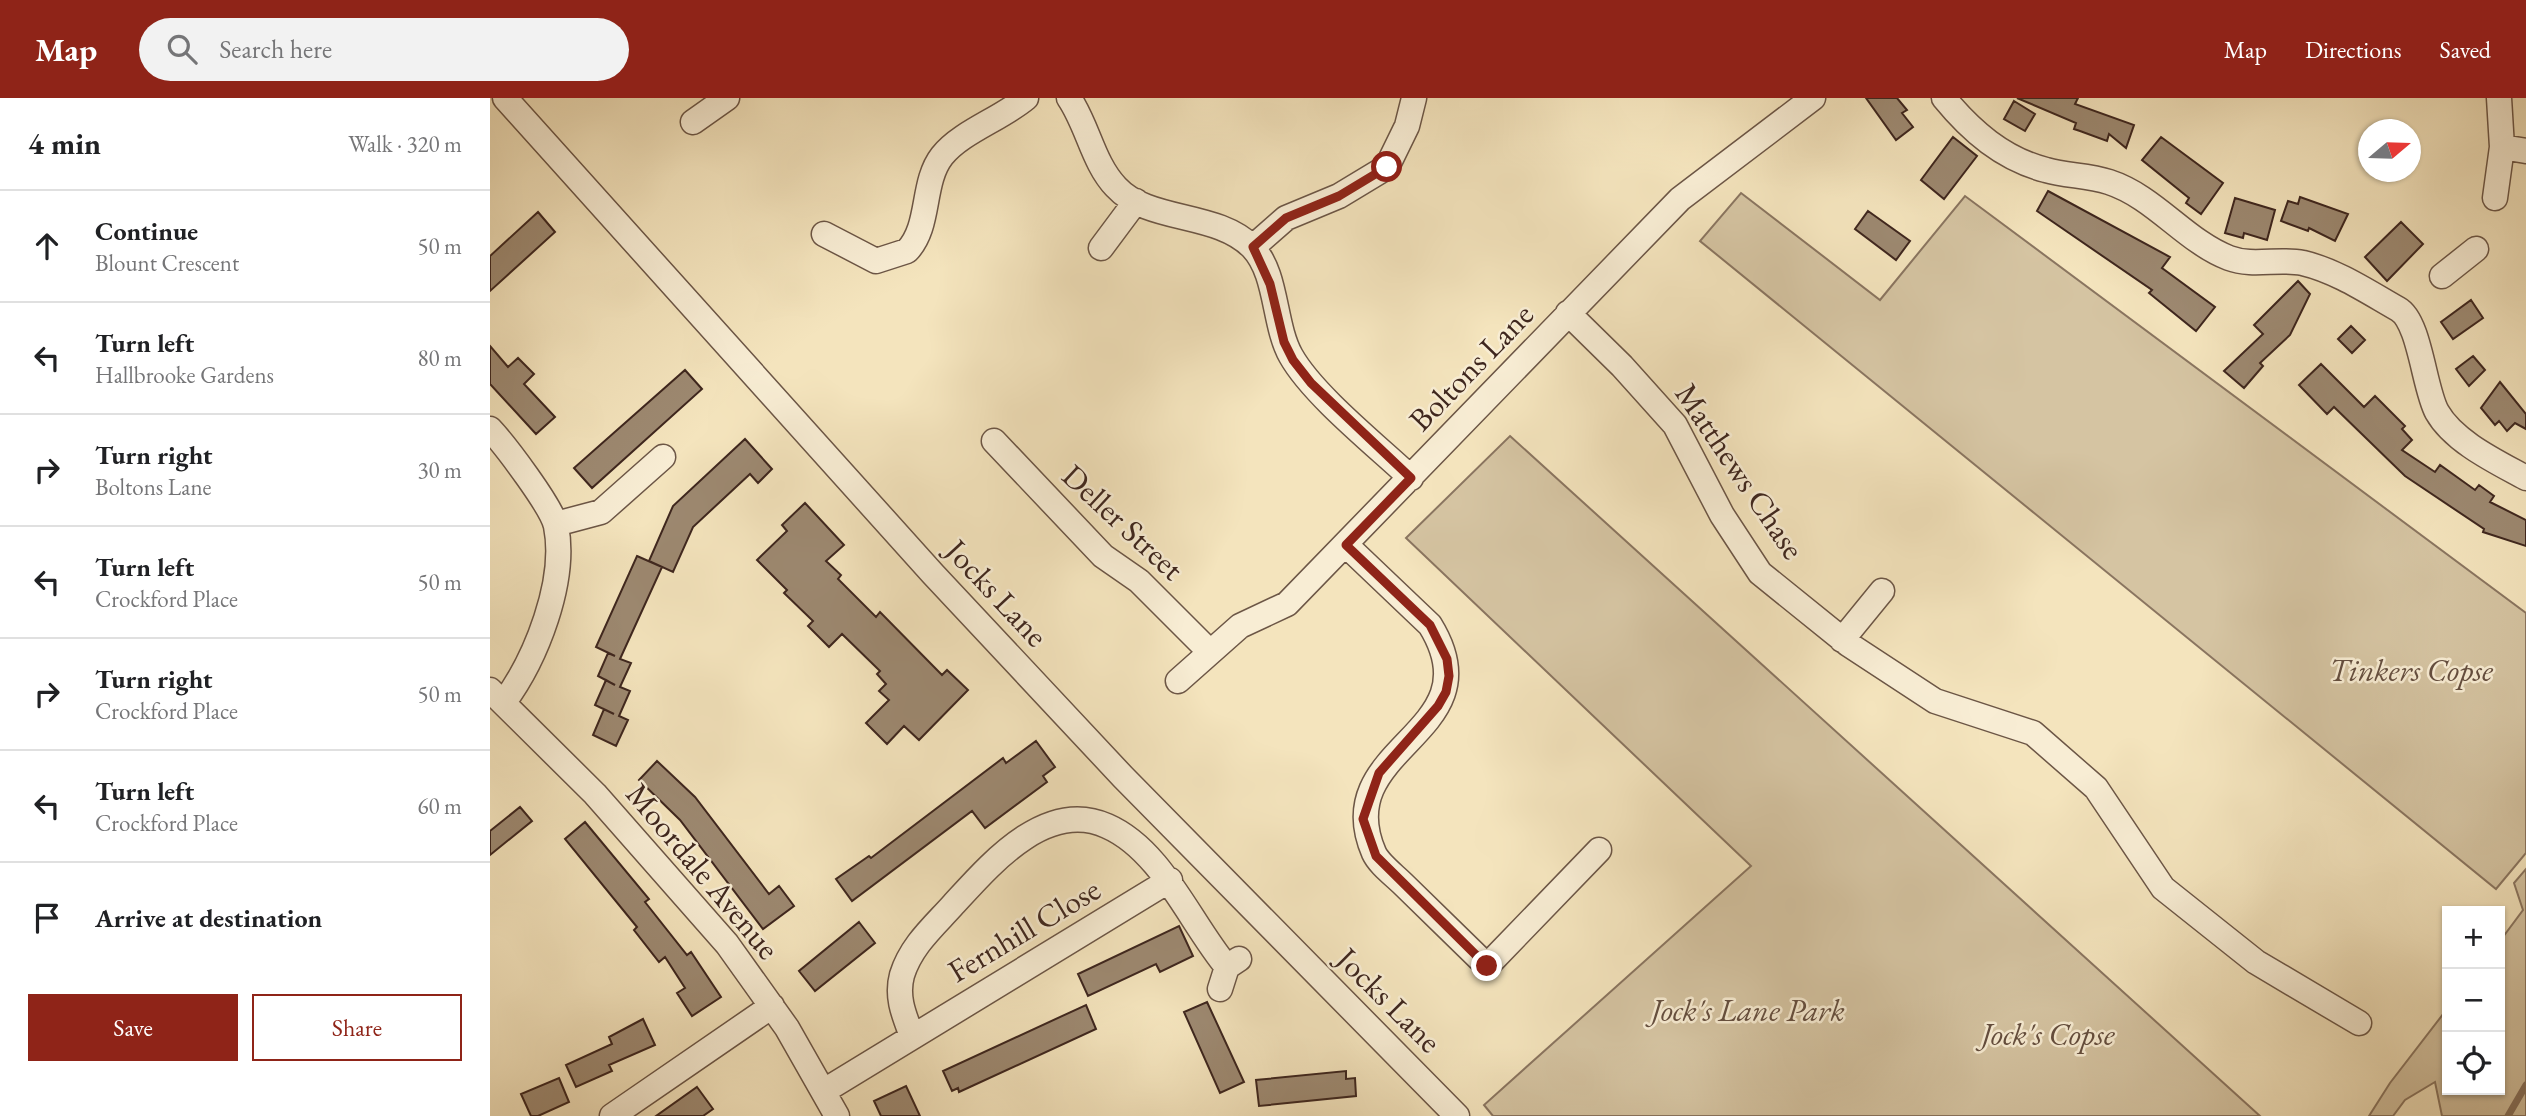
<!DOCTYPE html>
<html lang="en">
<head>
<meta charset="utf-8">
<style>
	:root { --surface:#fff; --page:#f2f2f2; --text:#202124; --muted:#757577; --line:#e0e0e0; --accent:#8f2418 }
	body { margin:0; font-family:"EB Garamond",serif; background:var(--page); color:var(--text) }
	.controls { position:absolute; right:21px; bottom:21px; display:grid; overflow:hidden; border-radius:0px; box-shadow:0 2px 5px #0004 }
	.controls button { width:63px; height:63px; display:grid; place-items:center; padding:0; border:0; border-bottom:2px solid var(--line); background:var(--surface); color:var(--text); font:35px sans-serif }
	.compass { position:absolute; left:1868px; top:21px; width:63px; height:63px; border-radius:50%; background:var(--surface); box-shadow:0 2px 5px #0004; rotate:71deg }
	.stop { position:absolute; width:21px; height:21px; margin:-16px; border:5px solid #8f2418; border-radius:50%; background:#fff }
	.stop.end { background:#8f2418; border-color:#fff; box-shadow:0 2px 7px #0008 }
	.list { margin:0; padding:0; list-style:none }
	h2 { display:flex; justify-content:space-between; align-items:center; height:91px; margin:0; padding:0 28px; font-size:30px }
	h2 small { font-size:23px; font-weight:400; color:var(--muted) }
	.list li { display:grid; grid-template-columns:46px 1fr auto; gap:21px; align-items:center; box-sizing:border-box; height:112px; padding:0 28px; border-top:2px solid var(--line) }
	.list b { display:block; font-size:26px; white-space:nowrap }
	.list p { margin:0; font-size:23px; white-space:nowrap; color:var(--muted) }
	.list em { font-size:23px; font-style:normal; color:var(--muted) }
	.actions { display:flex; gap:14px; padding:21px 28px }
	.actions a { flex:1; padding:16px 0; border:2px solid var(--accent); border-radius:0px; text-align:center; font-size:24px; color:var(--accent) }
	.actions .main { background:var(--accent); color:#fff }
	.icon { flex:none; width:38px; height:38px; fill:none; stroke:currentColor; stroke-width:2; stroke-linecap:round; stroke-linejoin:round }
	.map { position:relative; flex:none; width:2036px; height:1018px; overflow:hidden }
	header { display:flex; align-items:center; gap:42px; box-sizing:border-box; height:98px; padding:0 35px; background:var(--accent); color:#fff }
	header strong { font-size:33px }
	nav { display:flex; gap:38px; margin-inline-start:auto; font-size:24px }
	.search { width:490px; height:63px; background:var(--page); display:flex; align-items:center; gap:18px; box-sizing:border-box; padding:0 24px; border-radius:38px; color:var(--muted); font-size:26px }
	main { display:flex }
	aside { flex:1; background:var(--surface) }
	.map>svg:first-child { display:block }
	.green { fill:#d5c4a2; stroke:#8a7560; stroke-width:2 }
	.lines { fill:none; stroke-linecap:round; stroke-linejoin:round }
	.stream { stroke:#86715d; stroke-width:7 }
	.building { fill:#9d8971; stroke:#3e261e; stroke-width:2 }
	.minor-casing { stroke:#6c5646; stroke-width:27 }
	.minor { stroke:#f8edd4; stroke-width:24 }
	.route { stroke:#8f2418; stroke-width:9 }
	.labels { text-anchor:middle; stroke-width:5; stroke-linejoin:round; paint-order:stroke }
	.street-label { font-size:32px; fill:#3e261e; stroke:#f8edd4 }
	.park-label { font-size:32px; font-style:italic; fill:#644e3f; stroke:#f8edd4 }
</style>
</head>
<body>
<header>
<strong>Map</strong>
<div class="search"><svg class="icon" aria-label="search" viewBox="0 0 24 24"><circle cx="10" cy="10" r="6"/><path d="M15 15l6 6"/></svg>Search here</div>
<nav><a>Map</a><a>Directions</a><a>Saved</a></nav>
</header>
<main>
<aside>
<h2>4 min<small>Walk · 320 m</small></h2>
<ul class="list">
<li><svg class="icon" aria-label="ahead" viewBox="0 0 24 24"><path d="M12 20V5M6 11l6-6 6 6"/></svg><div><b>Continue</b><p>Blount Crescent</p></div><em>50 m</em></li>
<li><svg class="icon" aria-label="left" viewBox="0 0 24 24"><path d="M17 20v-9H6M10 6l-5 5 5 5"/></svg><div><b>Turn left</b><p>Hallbrooke Gardens</p></div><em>80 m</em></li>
<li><svg class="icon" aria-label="right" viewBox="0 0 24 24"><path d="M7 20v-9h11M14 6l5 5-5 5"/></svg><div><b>Turn right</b><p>Boltons Lane</p></div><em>30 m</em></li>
<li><svg class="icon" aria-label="left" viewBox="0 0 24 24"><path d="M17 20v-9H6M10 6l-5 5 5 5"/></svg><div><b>Turn left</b><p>Crockford Place</p></div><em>50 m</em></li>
<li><svg class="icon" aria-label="right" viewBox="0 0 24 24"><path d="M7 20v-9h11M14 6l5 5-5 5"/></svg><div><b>Turn right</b><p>Crockford Place</p></div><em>50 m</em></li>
<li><svg class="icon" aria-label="left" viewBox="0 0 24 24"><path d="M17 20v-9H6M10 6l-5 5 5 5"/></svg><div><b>Turn left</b><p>Crockford Place</p></div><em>60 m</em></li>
<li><svg class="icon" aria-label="arrive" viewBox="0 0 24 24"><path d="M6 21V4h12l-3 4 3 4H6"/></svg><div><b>Arrive at destination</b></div></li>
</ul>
<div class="actions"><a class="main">Save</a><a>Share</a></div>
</aside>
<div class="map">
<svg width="2036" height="1018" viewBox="0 0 2036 1018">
	<rect width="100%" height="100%" fill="#f4e4bd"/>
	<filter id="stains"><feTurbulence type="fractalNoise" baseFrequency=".00286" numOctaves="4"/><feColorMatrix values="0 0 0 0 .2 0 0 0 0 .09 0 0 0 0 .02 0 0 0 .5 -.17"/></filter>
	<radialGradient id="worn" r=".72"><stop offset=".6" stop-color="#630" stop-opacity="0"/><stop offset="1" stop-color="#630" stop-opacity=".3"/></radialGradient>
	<path class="green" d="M 1251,95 L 1390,202 L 1475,98 L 2036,515 L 2036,755 L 2006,791 L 1210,143 Z
		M 1020,338 L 1770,1018 L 1003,1018 L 994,1007 L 1261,768 L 916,440 Z
		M 2036,771 L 2036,1018 L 1952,1018 L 1945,984 L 1915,1002 L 1903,1018 L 1879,1018 L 1900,985 L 1957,911 L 1957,992 L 2010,992 L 2010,843 L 2033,812 L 2024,785 Z"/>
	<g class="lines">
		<path class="stream" d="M 2018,1018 L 2036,987"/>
	</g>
	<path class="building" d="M 1376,0 L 1407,0 L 1417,12 L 1412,15 L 1423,29 L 1406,42 Z
		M 1527,0 L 1588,0 L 1585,6 L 1644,27 L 1636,50 L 1619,36 L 1617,43 L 1590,33 L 1584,31 L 1586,25 Z
		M 1524,3 L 1545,16 L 1535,33 L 1514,21 Z
		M 1463,39 L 1487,58 L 1454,101 L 1431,82 Z
		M 1671,39 L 1733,85 L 1711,116 L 1696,105 L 1699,100 L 1652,62 Z
		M 1558,93 L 1680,159 L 1672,170 L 1725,209 L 1706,233 L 1659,195 L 1662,192 L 1547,113 Z
		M 1810,99 L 1858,116 L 1845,143 L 1819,130 L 1818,133 L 1791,123 L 1798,103 L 1808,106 Z
		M 1745,100 L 1785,112 L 1777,142 L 1754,135 L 1753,140 L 1735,135 Z
		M 1378,113 L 1420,143 L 1406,162 L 1365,131 Z
		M 48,114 L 65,134 L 0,193 L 0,158 Z
		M 1911,124 L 1933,146 L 1897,183 L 1875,159 Z
		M 1808,183 L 1820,196 L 1800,237 L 1770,265 L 1773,268 L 1754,290 L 1734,273 L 1773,236 L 1764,227 Z
		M 1981,202 L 1993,220 L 1963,241 L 1951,224 Z
		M 1861,228 L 1875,242 L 1862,255 L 1848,241 Z
		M 0,248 L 18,269 L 28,260 L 44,276 L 34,286 L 65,319 L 46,336 L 0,286 Z
		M 1983,258 L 1995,272 L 1979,288 L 1966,271 Z
		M 1831,266 L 1874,309 L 1885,298 L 1915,328 L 1912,331 L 1922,342 L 1912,352 L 1945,374 L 1950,367 L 1985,392 L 1989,387 L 2004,398 L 2000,404 L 2036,422 L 2036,448 L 1993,434 L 1994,431 L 1915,378 L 1844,309 L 1837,316 L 1809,287 Z
		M 195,272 L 212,291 L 102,390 L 84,370 Z
		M 2010,284 L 2036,316 L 2036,331 L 2025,325 L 2017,333 L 2009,323 L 2005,327 L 1991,310 Z
		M 255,341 L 282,371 L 268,385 L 260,376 L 203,429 L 183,474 L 159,463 L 183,408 Z
		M 315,405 L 354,447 L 336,463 L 351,477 L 348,481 L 386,519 L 390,514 L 452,577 L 457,572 L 478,592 L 429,642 L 414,628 L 397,646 L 376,625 L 399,602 L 389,593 L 396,586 L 387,576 L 390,573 L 352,536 L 339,549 L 318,528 L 323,523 L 294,495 L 297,492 L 267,462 L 297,433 L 292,427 Z
		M 147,458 L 172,469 L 130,561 L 141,565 L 130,589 L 140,593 L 129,618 L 138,622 L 126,648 L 103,637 L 114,611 L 124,616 L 105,607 L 116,582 L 125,587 L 108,578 L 118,555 L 125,558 L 106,549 Z
		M 546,643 L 565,669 L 553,678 L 557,684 L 495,730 L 482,713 L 362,803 L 346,781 L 379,758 L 381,760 L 513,660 L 516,665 Z
		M 167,663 L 205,699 L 279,796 L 289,788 L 304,808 L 273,831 L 190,722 L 149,682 Z
		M 30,709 L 42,723 L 0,757 L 0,733 Z
		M 95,724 L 159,801 L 155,804 L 197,857 L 201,854 L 231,899 L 202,918 L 187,895 L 195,890 L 175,859 L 169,864 L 144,832 L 147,829 L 75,741 Z
		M 369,824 L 385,845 L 325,893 L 309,873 Z
		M 689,828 L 703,858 L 670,874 L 666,866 L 598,898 L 588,876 Z
		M 717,904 L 754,984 L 730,995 L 694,914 Z
		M 596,907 L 606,931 L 469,994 L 468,990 L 462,993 L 453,973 Z
		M 153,921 L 165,947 L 119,967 L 122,973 L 86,989 L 76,967 L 122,946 L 119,939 Z
		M 856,973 L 856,981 L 865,980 L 866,998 L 769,1008 L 766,982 Z
		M 69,980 L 79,1004 L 48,1018 L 41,1018 L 31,996 Z
		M 416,988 L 430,1018 L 391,1018 L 384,1003 Z
		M 207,989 L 223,1011 L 213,1018 L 166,1018 Z"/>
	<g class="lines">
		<g class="minor-casing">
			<path id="minor" d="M 15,0 L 443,476 L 633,679 L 967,1018
				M 579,0 C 598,28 603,65 626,89 C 659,125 726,113 762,149 C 788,176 783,226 801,258 C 823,297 887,348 921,380
				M 1454,0 C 1481,33 1513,61 1556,72 C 1576,78 1598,77 1619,84 C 1665,99 1695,143 1739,160 C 1763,169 1788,160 1813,165 C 1847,173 1878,194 1908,211 C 1930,223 1934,291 1947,314 C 1964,344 2007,364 2036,380
				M 203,24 L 237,0
				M 2012,49 L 2036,53
				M 2005,100 L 2012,49 L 2009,0
				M 334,136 L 386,163 L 417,153 C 441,128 431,85 452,58 C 471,34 511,21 536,0
				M 763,149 L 796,120 L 849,98 L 897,69 L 917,28 L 924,0
				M 611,150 L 646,103
				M 1952,178 L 1986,151
				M 1078,215 L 1132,268 L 1185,327 L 1232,417 L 1270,475 L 1358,546 L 1445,603 L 1543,635 L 1606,690 L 1673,790 L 1766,864 L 1869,925
				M 0,331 C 15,347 62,409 66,428 C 77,483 46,561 14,604
				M 504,343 L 613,458 L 649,483 L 719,553
				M 66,426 L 111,414 L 173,359
				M 856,447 L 940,527 C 1008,637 837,647 884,755 C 889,766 904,777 913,786 C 941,813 969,841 997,868 L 1109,752
				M 1352,542 L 1392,493
				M 688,583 L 750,528 L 797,506 L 1190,101 L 1323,0
				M 0,592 L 105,696 L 237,846 L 297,930 L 347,1018
				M 730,891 L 737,869 L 749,861
				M 422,938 C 414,917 406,899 412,877 C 421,848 443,829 462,808 C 498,769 555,700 617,728 C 672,752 700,825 737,869
				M 334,993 L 680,782
				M 122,1018 L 282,908"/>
		</g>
		<use href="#minor" class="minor"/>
	</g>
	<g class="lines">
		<path class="route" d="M 897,69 L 849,98 L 796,120 L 763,149 L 780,186 L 794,244 L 803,262 L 821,285 L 921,380 L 856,447 L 940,527 L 957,561 L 959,578 L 956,594 L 948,608 L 889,675 L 873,721 L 886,758 L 997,868"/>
	</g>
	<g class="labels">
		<g class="street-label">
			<text transform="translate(981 269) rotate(-46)" y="11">Boltons Lane</text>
			<text transform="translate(1250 373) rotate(56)" y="11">Matthews Chase</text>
			<text transform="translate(633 424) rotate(43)" y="11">Deller Street</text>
			<text transform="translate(507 495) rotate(47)" y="11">Jocks Lane</text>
			<text transform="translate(213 773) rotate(50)" y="11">Moordale Avenue</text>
			<text transform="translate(534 832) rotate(-31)" y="11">Fernhill Close</text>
			<text transform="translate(899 902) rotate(45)" y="11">Jocks Lane</text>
		</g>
		<g class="park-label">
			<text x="1921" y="583">Tinkers Copse</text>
			<text x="1258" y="923">Jock's Lane Park</text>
			<text x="1558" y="947">Jock's Copse</text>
		</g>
	</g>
	<rect width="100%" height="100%" filter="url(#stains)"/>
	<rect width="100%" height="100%" fill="url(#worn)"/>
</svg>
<div class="controls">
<button>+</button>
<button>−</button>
<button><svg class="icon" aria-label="locate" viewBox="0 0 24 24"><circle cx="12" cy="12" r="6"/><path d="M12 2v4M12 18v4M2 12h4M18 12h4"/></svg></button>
</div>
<svg class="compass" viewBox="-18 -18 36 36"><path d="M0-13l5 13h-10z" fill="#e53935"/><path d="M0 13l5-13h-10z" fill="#757577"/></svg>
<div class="stop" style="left:897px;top:69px"></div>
<div class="stop end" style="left:997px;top:868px"></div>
</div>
</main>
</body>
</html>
